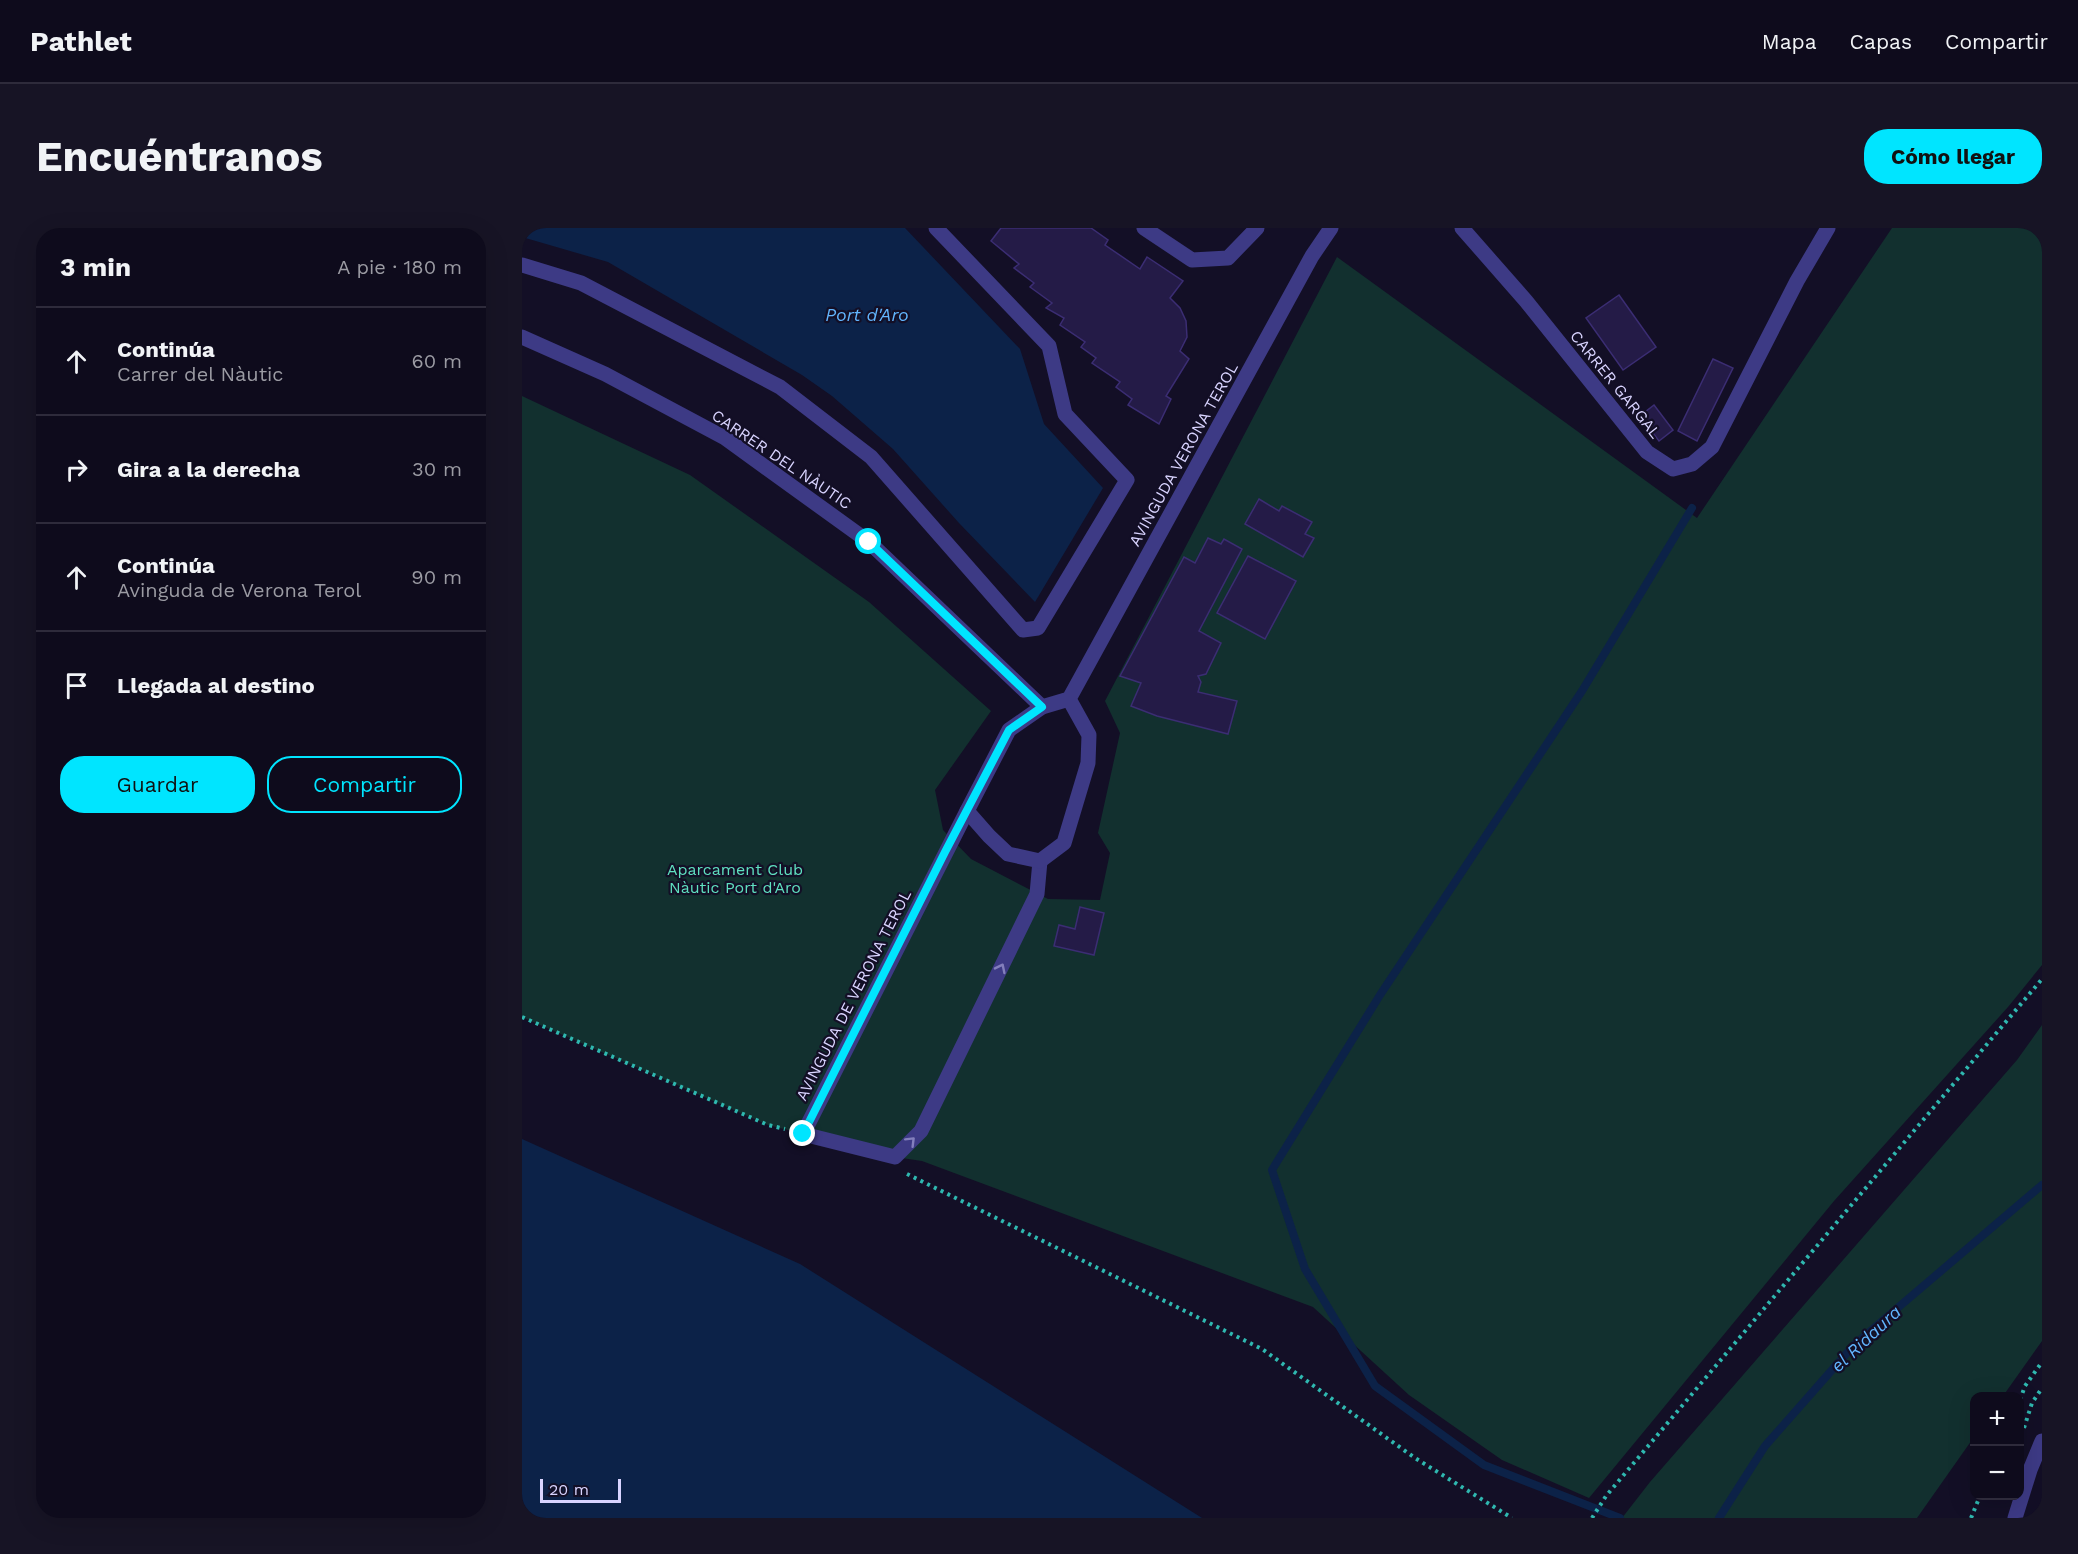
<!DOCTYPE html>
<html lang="es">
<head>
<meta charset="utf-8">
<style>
	:root { --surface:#0e0b1c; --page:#171425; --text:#f1f3f6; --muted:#9b9ba3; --line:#2e2b3b; --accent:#00e5ff }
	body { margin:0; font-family:"Work Sans",sans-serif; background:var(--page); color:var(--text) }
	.controls { position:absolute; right:18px; bottom:18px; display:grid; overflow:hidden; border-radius:12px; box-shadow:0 6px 24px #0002 }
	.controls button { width:54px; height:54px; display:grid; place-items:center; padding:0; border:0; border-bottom:2px solid var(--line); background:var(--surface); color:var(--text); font:30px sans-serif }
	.scale { position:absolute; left:18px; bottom:15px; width:81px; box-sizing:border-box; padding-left:6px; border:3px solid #d9d4ff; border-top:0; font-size:16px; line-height:21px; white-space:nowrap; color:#d9d4ff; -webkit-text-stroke:4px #130f26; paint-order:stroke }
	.stop { position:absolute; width:18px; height:18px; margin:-14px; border:4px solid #00e5ff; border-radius:50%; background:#fff }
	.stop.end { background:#00e5ff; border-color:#fff; box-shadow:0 2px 6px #0008 }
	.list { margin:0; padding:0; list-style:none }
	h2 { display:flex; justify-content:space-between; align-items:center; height:78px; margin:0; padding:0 24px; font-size:26px }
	h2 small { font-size:20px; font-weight:400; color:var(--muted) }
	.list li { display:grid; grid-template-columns:39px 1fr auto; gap:18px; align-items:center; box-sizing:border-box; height:108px; padding:0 24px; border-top:2px solid var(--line) }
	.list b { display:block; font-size:22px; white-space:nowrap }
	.list p { margin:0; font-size:20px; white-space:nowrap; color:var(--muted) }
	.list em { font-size:20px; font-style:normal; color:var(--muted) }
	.actions { display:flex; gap:12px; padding:18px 24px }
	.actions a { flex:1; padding:14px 0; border:2px solid var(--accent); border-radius:24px; text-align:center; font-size:21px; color:var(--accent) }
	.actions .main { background:var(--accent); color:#111 }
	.icon { flex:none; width:33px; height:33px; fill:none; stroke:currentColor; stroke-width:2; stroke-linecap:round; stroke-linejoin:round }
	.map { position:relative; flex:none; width:1520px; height:1290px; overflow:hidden; border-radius:24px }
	header { display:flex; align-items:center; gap:36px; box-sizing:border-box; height:84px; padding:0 30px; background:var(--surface); border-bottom:2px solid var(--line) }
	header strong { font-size:28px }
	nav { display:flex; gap:33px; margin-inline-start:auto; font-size:21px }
	.intro { display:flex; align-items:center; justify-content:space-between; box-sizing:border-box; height:144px; padding:0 36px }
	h1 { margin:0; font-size:42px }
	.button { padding:15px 27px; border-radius:24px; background:var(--accent); color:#111; font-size:21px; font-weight:700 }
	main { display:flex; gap:36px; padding:0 36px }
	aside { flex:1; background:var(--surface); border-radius:24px; box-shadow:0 6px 24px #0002 }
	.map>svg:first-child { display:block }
	.green { fill:#12302f }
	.water { fill:#0c2248 }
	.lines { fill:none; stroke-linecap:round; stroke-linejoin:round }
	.stream { stroke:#0c2248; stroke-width:8 }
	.building { fill:#241b47; stroke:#3b2d73; stroke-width:1.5 }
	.path { stroke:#2fb8b0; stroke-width:4; stroke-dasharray:3 4.5; stroke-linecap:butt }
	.lane { stroke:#3d3a85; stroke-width:15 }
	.street { stroke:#3d3a85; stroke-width:15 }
	.oneway { stroke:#837fbc }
	.route { stroke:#00e5ff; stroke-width:8 }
	.labels { text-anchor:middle; stroke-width:4.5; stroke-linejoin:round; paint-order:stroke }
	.street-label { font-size:16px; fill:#d9d4ff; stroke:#130f26 }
	.park-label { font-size:16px; fill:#5fe0c0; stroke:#130f26 }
	.water-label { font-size:18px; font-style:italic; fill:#62b6ff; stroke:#130f26 }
</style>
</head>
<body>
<header>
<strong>Pathlet</strong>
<nav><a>Mapa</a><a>Capas</a><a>Compartir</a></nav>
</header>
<div class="intro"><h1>Encuéntranos</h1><a class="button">Cómo llegar</a></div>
<main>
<aside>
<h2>3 min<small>A pie · 180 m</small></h2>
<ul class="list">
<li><svg class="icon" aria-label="ahead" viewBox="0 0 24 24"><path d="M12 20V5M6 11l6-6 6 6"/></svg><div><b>Continúa</b><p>Carrer del Nàutic</p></div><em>60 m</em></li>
<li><svg class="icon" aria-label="right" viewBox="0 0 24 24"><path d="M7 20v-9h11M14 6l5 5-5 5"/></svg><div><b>Gira a la derecha</b></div><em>30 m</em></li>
<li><svg class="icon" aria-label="ahead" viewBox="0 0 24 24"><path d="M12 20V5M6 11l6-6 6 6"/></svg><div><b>Continúa</b><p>Avinguda de Verona Terol</p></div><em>90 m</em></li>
<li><svg class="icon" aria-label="arrive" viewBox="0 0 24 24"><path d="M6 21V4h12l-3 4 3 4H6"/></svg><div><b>Llegada al destino</b></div></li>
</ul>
<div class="actions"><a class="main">Guardar</a><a>Compartir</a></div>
</aside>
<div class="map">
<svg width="1520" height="1290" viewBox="0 0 1520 1290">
	<rect width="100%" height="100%" fill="#130f26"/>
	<path class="green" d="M 1370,0 L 1520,0 L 1520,737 L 1486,779 L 1312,973 L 1067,1270 L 980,1232 L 887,1167 L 791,1079 L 400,933 L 373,929 L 246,897 L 0,789 L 0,168 L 168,247 L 347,374 L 469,483 L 413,562 L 421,602 L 449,631 L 526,671 L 578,672 L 588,625 L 576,605 L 598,505 L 583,473 L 815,29 L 1175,290 Z
		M 1520,797 L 1520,1113 L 1481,1168 L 1452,1168 L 1452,1209 L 1395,1290 L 1100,1290 L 1128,1254 L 1495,832 Z"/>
	<path class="water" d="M 0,0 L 383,0 L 498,121 L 522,196 L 581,260 L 513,374 L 437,295 L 371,221 L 310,168 L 280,147 L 86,34 L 0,9 Z
		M 0,911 L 278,1036 L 680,1290 L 0,1290 Z"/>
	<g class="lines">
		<path class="stream" d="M 1098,1290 L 962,1237 L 853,1158 L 783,1041 L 750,942 L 858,767 L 1060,463 L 1170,280
			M 1197,1290 L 1243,1218 L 1332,1117 L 1520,957"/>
	</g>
	<path class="building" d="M 479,0 L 569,0 L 586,12 L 583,17 L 618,41 L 625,29 L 661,53 L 648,70 L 658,80 L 664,93 L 665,109 L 658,123 L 667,131 L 644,168 L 649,171 L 637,196 L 606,177 L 610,171 L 594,159 L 598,154 L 570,135 L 574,130 L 559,119 L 563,114 L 538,97 L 542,90 L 524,80 L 530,75 L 508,59 L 512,55 L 492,40 L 497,36 L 469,13 Z
		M 1097,67 L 1134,119 L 1101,142 L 1064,90 Z
		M 1191,131 L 1211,140 L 1175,213 L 1156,203 Z
		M 1132,177 L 1151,202 L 1137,213 L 1118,188 Z
		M 737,271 L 757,283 L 760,278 L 790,294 L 783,306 L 792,310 L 781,329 L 723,296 Z
		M 686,310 L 699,316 L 702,311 L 720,321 L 677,403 L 699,415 L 684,446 L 676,448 L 679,454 L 676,464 L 715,473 L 706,506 L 635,488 L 609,478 L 619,455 L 598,448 L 662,329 L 673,335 Z
		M 726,328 L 774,353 L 743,411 L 695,385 Z
		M 558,679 L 582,685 L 572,727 L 532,718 L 537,697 L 553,701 Z"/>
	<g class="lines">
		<path class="path" d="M 0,789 L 246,897 L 263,901
			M 385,946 L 740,1121 L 893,1230 L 990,1290
			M 1498,1172 L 1503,1158 L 1520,1134
			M 1502,1200 L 1510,1175 L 1520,1160
			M 1070,1290 L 1084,1268 L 1520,751
			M 1449,1290 L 1458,1268"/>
		<path class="lane" d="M 622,0 L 670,32 L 706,30 L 735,0
			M 0,37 L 59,55 L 258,159 L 349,229 L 501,402 L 516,400 L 605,252 L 543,186 L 527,118 L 414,0
			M 0,109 L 83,146 L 203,210 L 347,314 L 520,479
			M 445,583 L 281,906 L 373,929 L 399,903 L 515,666 L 518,633"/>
		<path class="street" d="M 940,0 L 1004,73 L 1125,224 L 1151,241 L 1170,236 L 1190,219 L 1275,53 L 1306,0
			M 547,471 L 790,28 L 809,0
			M 547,471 L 567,507 L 566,535 L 542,615 L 518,633 L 486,626 L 467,608 L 445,583 L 487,502 L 520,479 Z
			M 1493,1290 L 1508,1242 L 1520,1213"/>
	</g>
	<defs><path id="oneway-chevron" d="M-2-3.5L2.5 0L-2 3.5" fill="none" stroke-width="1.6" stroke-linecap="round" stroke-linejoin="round" transform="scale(1.5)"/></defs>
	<g class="oneway">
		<use href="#oneway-chevron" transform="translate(479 740) rotate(-64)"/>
		<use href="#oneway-chevron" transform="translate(389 913) rotate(-45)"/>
	</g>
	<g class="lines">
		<path class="route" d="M 281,906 L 423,624 L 487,502 L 520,479 L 347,314"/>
	</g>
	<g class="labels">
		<g class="street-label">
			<text transform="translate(1094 156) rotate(51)" y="6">CARRER GARGAL</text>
			<text transform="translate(661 226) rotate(-61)" y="6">AVINGUDA VERONA TEROL</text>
			<text transform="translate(260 231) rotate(34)" y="6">CARRER DEL NÀUTIC</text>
			<text transform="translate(331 767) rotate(-63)" y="6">AVINGUDA DE VERONA TEROL</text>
		</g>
		<g class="park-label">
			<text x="213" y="647">Aparcament Club<tspan x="213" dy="18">Nàutic Port d'Aro</tspan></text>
		</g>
		<g class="water-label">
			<text x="345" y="93">Port d'Aro</text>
			<text transform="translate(1344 1111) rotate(-43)" y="6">el Ridaura</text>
		</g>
	</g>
</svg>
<div class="controls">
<button>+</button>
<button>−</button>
</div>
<div class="scale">20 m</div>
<div class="stop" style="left:347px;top:314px"></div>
<div class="stop end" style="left:281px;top:906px"></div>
</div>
</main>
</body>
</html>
